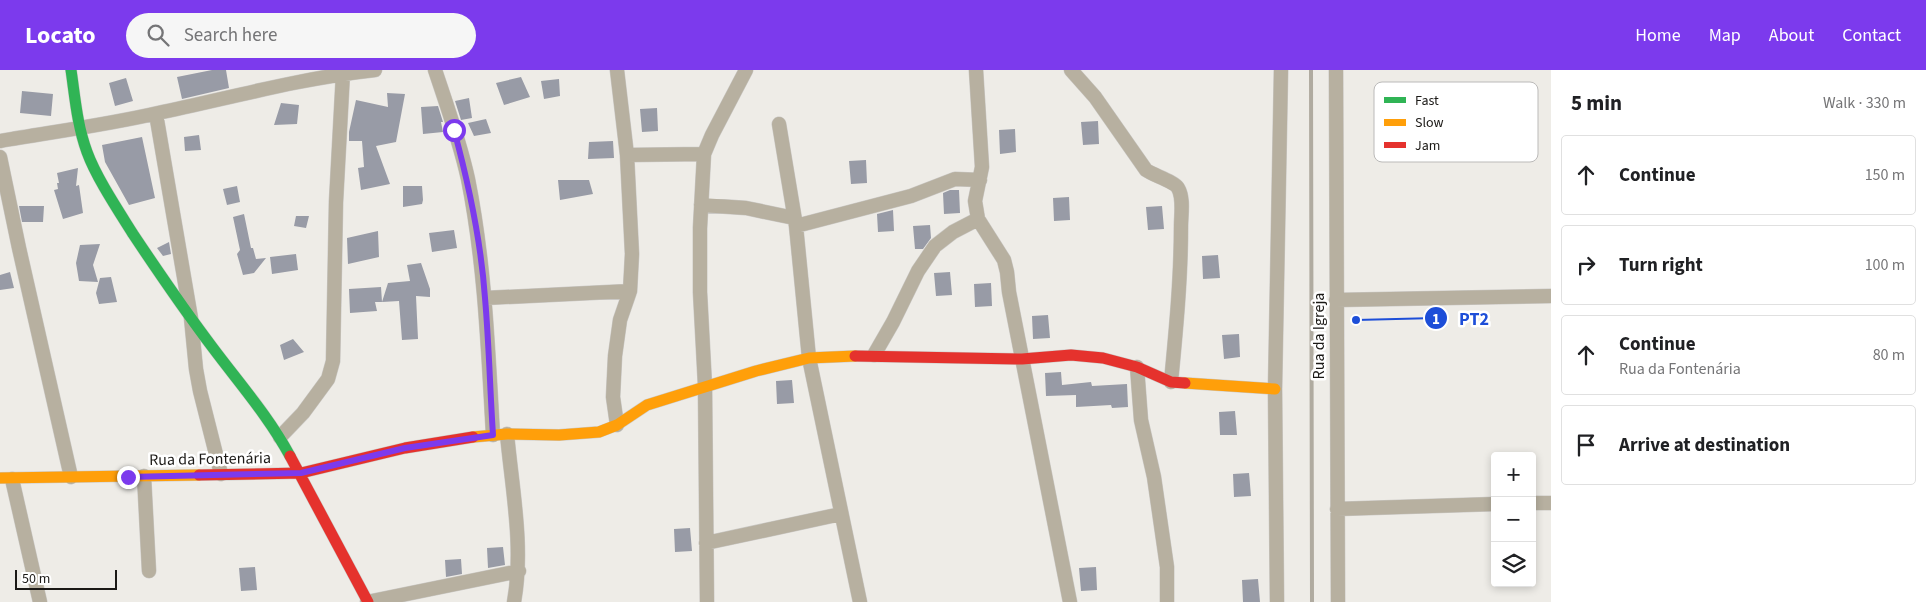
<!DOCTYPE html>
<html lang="en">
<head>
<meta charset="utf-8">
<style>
	:root { --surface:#fff; --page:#f6f6f6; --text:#202124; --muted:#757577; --line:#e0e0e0; --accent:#7c3aed }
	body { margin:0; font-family:"Source Sans 3",sans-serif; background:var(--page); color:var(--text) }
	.controls { position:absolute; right:15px; bottom:15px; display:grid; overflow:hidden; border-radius:5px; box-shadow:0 2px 8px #0003 }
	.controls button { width:45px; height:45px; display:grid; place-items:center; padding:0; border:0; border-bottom:1px solid var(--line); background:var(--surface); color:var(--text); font:25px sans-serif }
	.scale { position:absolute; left:15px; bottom:12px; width:102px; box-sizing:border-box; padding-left:5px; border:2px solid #1b1916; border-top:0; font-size:14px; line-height:18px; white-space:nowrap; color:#1b1916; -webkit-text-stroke:4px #fff; paint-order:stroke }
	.stop { position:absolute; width:15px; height:15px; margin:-11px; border:4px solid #7c3aed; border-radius:50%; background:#fff }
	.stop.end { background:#7c3aed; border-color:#fff; box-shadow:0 1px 5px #0008 }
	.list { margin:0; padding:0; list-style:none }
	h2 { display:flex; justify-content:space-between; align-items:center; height:65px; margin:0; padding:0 20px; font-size:21px }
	h2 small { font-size:16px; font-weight:400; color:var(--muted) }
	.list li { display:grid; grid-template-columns:32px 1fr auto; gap:15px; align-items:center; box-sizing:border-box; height:80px; margin:0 10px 10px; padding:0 10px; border:1px solid var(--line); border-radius:5px }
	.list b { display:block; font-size:19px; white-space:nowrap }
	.list p { margin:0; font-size:16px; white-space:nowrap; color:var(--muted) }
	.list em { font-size:16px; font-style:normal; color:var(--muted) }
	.icon { flex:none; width:28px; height:28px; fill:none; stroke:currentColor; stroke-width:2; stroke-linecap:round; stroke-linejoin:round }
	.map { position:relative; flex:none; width:1551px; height:532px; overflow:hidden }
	header { display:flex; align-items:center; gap:30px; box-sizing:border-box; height:70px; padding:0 25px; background:var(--accent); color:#fff }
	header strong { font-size:24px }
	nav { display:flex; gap:28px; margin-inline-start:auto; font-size:18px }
	.search { width:350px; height:45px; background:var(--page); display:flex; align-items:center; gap:12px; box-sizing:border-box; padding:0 18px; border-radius:28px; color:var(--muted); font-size:19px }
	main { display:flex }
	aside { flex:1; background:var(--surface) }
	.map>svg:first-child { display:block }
	.building { fill:#989ba6 }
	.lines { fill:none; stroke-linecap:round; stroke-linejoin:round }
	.street-casing { stroke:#cbc9c6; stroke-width:15 }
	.fast-casing { stroke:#cbc9c6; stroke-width:12 }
	.slow-casing { stroke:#cbc9c6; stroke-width:12 }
	.jam-casing { stroke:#cbc9c6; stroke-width:12 }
	.street { stroke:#b7b0a0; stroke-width:14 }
	.fast { stroke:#30b455; stroke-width:11 }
	.slow { stroke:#ff9f0a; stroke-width:11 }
	.jam { stroke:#e5322d; stroke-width:11 }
	.rail { stroke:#b0aba0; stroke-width:4 }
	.route { stroke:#7c3aed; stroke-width:6 }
	.labels { text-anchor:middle; stroke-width:5; stroke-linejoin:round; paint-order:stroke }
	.street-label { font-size:16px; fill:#1b1916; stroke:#fff }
	.key { fill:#fff; stroke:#bbbab9; stroke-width:1 }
	.key-label { font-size:14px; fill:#1b1916 }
	.leader { fill:none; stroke:#1d4ed8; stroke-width:2 }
	.callout-dot { fill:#1d4ed8; stroke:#fff; stroke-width:2 }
	.mark-label { font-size:15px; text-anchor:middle; font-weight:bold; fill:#fff }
	.callout-label { font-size:18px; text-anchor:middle; font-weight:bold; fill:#1d4ed8; stroke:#fff; stroke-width:5; stroke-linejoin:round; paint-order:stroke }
</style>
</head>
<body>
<header>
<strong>Locato</strong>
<div class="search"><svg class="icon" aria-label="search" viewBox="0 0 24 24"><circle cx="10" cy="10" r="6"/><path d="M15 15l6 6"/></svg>Search here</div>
<nav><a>Home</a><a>Map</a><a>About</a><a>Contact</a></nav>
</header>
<main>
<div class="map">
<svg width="1551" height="532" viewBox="0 0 1551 532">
	<rect width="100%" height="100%" fill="#eeece7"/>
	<path class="building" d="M 212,0 L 226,0 L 229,18 L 182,29 L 177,7 Z
		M 521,7 L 530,27 L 504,35 L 496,13 Z
		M 126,8 L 133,31 L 115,36 L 109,13 Z
		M 559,9 L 560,26 L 544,29 L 541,11 Z
		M 22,21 L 53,24 L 51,46 L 20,43 Z
		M 387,23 L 405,24 L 396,72 L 376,76 L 390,114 L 361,120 L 358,98 L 364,97 L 362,71 L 349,71 L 349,62 L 356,30 L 388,37 Z
		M 469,28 L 472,48 L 461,50 L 455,31 Z
		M 281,33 L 299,35 L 297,54 L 274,55 Z
		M 438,36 L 443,52 L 441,52 L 443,62 L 423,64 L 421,37 Z
		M 657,38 L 658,61 L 642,62 L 640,39 Z
		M 486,49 L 491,63 L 474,66 L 468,53 Z
		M 1098,51 L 1099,74 L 1083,75 L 1081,52 Z
		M 1015,59 L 1016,82 L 1000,84 L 999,60 Z
		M 199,65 L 201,80 L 185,81 L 184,67 Z
		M 142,67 L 155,128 L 129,135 L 105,92 L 102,75 Z
		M 613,71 L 614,88 L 588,89 L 589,72 Z
		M 866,90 L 867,113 L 851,114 L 849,91 Z
		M 78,98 L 76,116 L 79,115 L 83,143 L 63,149 L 54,120 L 58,119 L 57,113 L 59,113 L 57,103 Z
		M 558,110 L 589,110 L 593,124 L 560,130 Z
		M 237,116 L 240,132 L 227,135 L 223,119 Z
		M 403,116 L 422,116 L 423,130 L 422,134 L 403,137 Z
		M 950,120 L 959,120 L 960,143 L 944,144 L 943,123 Z
		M 1069,127 L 1070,150 L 1054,151 L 1053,128 Z
		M 19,136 L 44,136 L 43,152 L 22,152 Z
		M 1162,136 L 1164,159 L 1148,160 L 1146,137 Z
		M 893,140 L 894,161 L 878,162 L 877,144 Z
		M 244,144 L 251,178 L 253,178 L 256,189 L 266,188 L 254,203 L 243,205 L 237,184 L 240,180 L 233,147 Z
		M 296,146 L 309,146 L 306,158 L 294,156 Z
		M 930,155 L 931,168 L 923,179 L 915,179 L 913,156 Z
		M 454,160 L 457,178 L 432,182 L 429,163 Z
		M 378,161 L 379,187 L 348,194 L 347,168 Z
		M 169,172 L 171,184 L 163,186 L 157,178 Z
		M 100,174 L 93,195 L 98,212 L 79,211 L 76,193 L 80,175 Z
		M 296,184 L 298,200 L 272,204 L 270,187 Z
		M 1218,185 L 1220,208 L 1203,209 L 1202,186 Z
		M 421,193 L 430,219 L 430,227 L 416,226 L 418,269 L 402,270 L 399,231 L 382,232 L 388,213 L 410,211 L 407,195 Z
		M 10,202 L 14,218 L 0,220 L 0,205 Z
		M 950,202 L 952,225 L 936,226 L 934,203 Z
		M 111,207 L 117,232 L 99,234 L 96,223 L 100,208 Z
		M 991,213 L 992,236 L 975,237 L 974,214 Z
		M 381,217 L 382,232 L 375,232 L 377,241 L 350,243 L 349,219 Z
		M 1048,245 L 1050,268 L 1033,269 L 1032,246 Z
		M 1239,264 L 1240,287 L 1224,289 L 1222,265 Z
		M 293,269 L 304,282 L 284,290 L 280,275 Z
		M 1061,302 L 1062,315 L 1091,312 L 1092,316 L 1127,314 L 1128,337 L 1112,338 L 1111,335 L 1076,337 L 1076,325 L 1046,326 L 1045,303 Z
		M 792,310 L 794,333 L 777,334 L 776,311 Z
		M 1235,341 L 1237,365 L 1220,365 L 1219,342 Z
		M 1249,403 L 1251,426 L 1234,427 L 1233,404 Z
		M 690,458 L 692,481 L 675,482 L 674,459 Z
		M 503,477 L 505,495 L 488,498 L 487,478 Z
		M 461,489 L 462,504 L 446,507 L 445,490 Z
		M 255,497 L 257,520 L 241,521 L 239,498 Z
		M 1096,497 L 1097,520 L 1081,521 L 1079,498 Z
		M 1258,509 L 1260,532 L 1243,532 L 1242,510 Z"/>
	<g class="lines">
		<g class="street-casing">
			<path id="street" d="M 435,0 C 447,36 460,72 468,109 C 485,194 488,279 493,365
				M 976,0 L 982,97 L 975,131 L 978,149 L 1004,190 L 1007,202 L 1009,222 L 1070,532
				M 1071,0 L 1095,27 L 1146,100 C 1153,105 1175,112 1178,118 C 1184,128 1181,145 1181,156 C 1181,208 1176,260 1171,312
				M 1336,0 L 1338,532
				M 156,44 L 191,248 L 196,299 L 200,321 L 221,404
				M 779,54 L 796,156 L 809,288 L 860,532
				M 0,71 C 52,62 106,55 158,43 C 230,28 301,8 375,0
				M 627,85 L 704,84
				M 0,87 L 19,178 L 71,407
				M 701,135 L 746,138 L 794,148
				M 796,156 L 911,126 L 955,109 L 980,110
				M 485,228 L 630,221
				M 1336,230 L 1551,226
				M 874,285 L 893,252 L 918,201 L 935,176 L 953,162 L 978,149
				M 1137,297 L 1141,350 L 1154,407 L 1167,497 L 1167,532
				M 617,355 L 613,327 L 615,286 L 620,250 L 630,221 L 632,184 L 627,85 L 617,0
				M 507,364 C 512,419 524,477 514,532
				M 280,367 L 303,343 L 328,309 L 333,291 L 336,132 L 343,3
				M 144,406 L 149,501
				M 12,409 L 40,532
				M 1532,433 L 1551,433
				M 1337,439 L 1495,434
				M 706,473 L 841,444
				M 367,532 L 519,501
				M 707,532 L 705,316 L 700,222 L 700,158 L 704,84 L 712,65 L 746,0
				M 1277,532 L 1275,319 L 1281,0"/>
		</g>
		<g class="fast-casing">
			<path id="fast" d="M 71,0 C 75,27 77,55 87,82 C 96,107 118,140 133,164 C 159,203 185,241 213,278 C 240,314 269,347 290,386"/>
		</g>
		<g class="slow-casing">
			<path id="slow" d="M 1185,313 L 1275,319
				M 473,367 L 507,364 L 559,365 L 599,362 L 617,355 L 647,335 L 756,301 L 809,288 L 855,286
				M 0,408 L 199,405"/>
		</g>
		<g class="jam-casing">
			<path id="jam" d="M 855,286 L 1022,289 L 1071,285 L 1103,288 L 1137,297 L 1171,312 L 1185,313
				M 290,386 L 368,532
				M 199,405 L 301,403 L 405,378 L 473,367"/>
		</g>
		<use href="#street" class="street"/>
		<use href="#fast" class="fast"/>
		<use href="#slow" class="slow"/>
		<use href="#jam" class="jam"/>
		<path class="rail" d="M 1311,0 L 1312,532"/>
	</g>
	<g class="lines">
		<path class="route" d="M 128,407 L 301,403 L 405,378 L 493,365 C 490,320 489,274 485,228 C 481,171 469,115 454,60"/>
	</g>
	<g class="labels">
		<g class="street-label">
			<text transform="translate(1318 266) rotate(-90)" y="6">Rua da Igreja</text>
			<text transform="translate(210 388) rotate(-1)" y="6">Rua da Fontenária</text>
		</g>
	</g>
	<rect x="1374" y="12" width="164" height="80" rx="8" class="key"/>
	<rect x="1384" y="27" width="22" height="6" fill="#30b455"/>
	<rect x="1384" y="49" width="22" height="7" fill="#ff9f0a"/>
	<rect x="1384" y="72" width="22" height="6" fill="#e5322d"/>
	<g class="key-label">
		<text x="1415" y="35">Fast</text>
		<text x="1415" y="57">Slow</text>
		<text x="1415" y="80">Jam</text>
	</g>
	<path class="leader" d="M1356 250L1436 248"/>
	<g class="callout-dot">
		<circle cx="1356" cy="250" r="5"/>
		<circle cx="1436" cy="248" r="12"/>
	</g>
	<g class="mark-label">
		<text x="1436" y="254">1</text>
	</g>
	<g class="callout-label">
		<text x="1474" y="255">PT2</text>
	</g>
</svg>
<div class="controls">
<button>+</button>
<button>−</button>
<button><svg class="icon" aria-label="layers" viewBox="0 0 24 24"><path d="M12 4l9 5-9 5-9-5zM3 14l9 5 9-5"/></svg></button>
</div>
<div class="scale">50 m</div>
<div class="stop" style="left:454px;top:60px"></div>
<div class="stop end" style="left:128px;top:407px"></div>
</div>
<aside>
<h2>5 min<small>Walk · 330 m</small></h2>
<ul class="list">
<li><svg class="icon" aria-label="ahead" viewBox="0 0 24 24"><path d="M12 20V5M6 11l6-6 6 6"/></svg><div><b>Continue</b></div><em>150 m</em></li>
<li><svg class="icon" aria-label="right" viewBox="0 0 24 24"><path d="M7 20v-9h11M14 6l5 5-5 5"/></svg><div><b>Turn right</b></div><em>100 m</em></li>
<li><svg class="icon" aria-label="ahead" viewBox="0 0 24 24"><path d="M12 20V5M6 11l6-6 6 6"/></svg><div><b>Continue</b><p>Rua da Fontenária</p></div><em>80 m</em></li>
<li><svg class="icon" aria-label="arrive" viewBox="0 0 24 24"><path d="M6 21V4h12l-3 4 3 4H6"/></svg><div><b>Arrive at destination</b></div></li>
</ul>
</aside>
</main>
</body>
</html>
